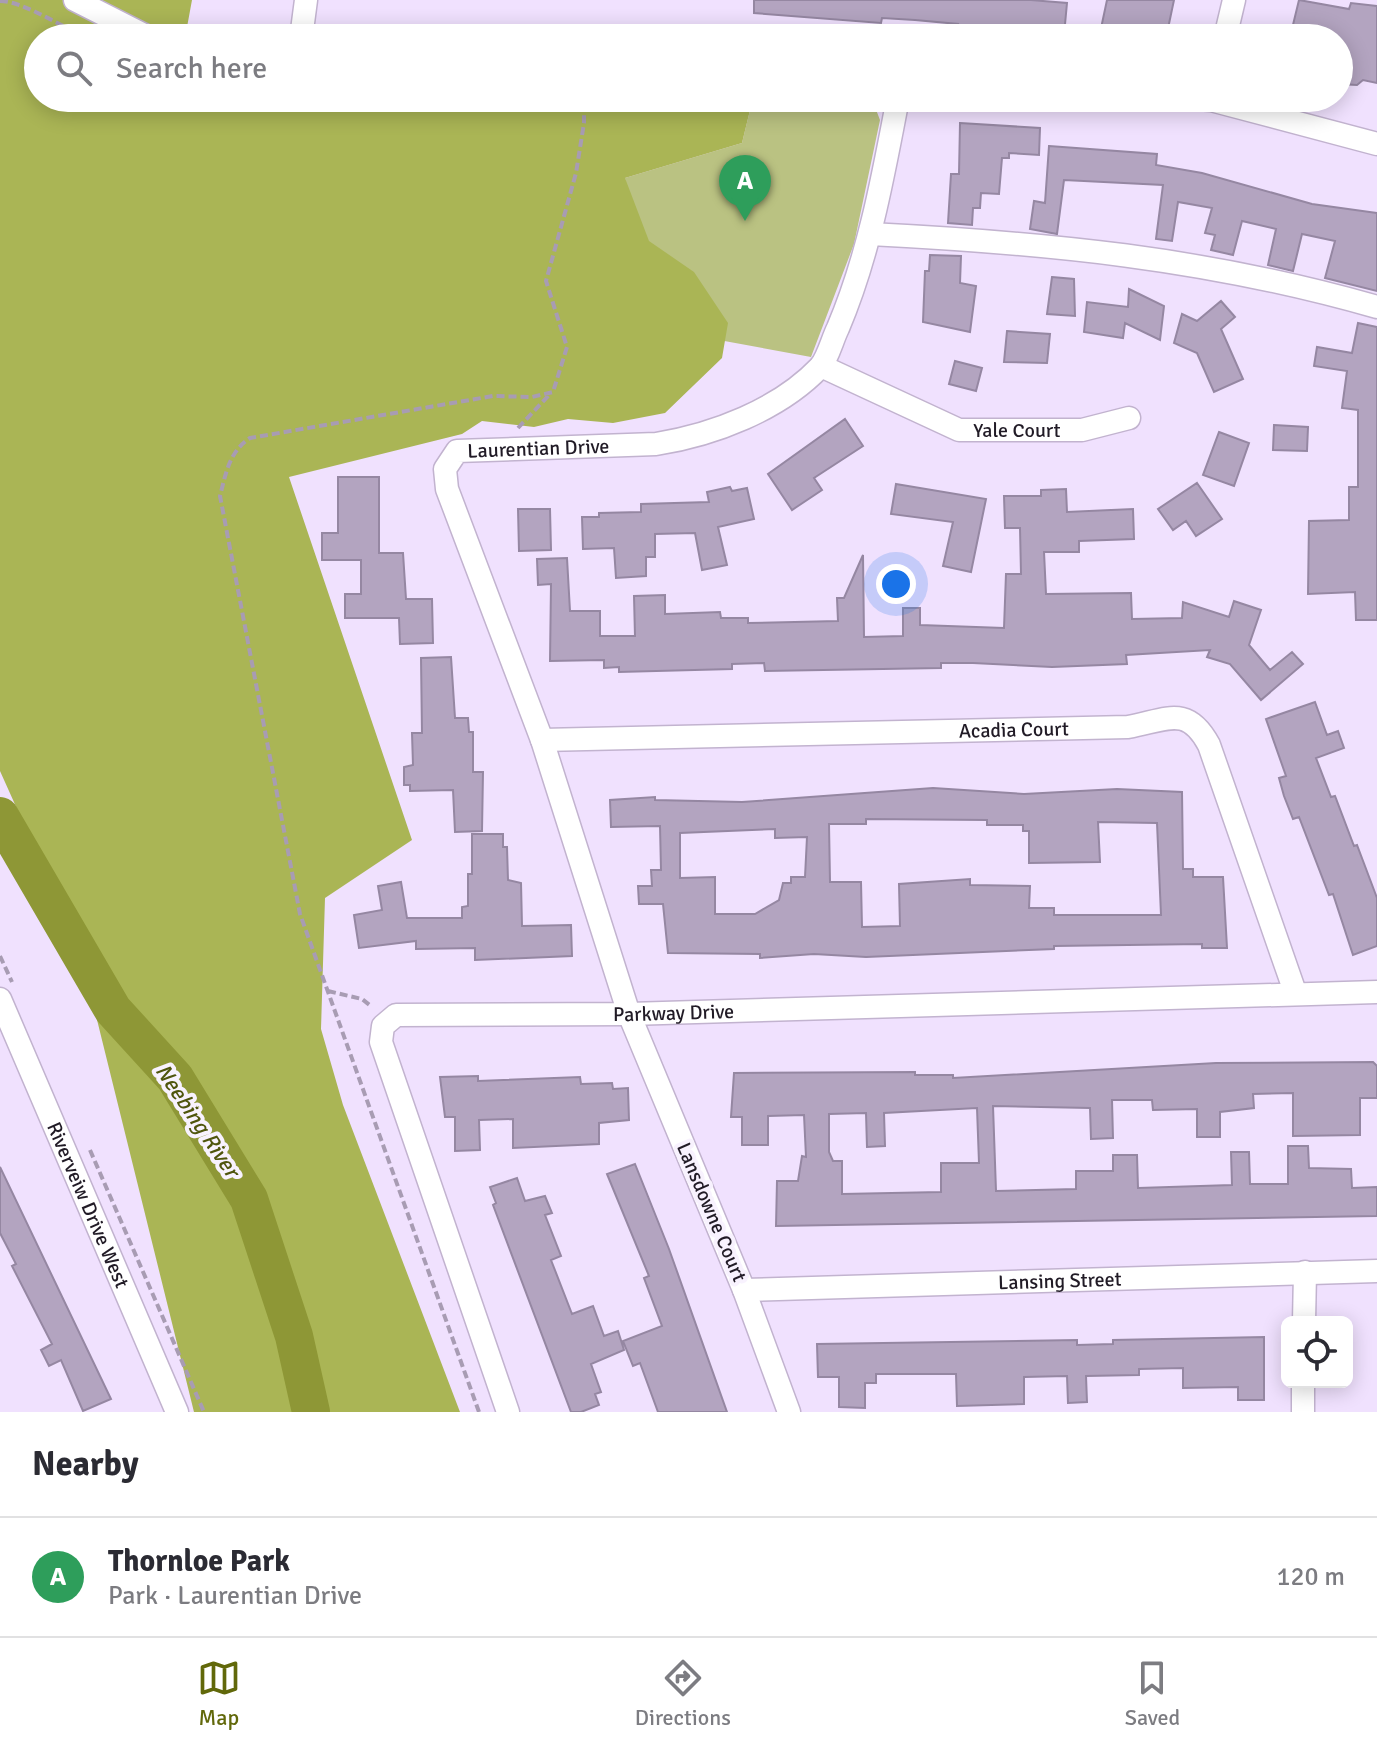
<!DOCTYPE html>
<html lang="en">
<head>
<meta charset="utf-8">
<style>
	:root { --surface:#fff; --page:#f7f7f7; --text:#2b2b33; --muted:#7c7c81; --line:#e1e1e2; --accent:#61680a }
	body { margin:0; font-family:Signika,sans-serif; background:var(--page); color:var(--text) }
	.controls { position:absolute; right:24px; bottom:24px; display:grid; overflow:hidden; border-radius:12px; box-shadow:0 4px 20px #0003 }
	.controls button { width:72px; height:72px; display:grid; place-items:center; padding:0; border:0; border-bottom:2px solid var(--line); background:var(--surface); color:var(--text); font:40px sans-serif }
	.you { position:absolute; left:896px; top:584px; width:28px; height:28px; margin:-20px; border:6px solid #fff; border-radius:50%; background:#1a73e8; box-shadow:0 0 0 12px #1a73e833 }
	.badge { display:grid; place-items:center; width:52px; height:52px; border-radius:50%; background:var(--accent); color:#fff; font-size:26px; font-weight:700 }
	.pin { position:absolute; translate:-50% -66px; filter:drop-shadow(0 2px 4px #0008) }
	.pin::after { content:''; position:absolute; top:42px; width:28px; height:24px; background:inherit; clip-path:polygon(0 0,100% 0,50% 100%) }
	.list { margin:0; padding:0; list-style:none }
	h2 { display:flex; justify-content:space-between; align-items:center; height:104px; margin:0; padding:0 32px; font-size:34px }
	h2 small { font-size:26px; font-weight:400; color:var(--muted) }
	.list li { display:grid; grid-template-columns:52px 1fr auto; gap:24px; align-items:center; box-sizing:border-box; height:120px; padding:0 32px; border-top:2px solid var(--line) }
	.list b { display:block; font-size:30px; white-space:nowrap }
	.list p { margin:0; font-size:26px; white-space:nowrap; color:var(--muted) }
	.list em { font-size:26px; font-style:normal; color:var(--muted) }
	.icon { flex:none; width:44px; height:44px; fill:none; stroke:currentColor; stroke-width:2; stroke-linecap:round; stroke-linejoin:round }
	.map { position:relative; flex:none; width:1377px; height:1412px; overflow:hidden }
	.search { position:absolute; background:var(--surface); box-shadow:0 4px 20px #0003; left:24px; right:24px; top:24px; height:88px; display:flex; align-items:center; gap:20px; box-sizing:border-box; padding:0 28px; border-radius:44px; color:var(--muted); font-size:30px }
	.sheet { height:224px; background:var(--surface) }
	nav { display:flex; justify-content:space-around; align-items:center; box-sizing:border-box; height:112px; border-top:2px solid var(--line); background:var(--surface); font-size:22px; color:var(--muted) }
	nav a { display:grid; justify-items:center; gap:4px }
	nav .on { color:var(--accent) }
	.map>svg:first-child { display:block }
	.green { fill:#bac282 }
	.forest { fill:#aab555 }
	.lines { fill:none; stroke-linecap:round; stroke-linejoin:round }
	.river { stroke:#8e9736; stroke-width:38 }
	.building { fill:#b3a4c0; stroke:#9587a2; stroke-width:2; fill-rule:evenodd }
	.minor-casing { stroke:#c2b3cf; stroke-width:25 }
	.path { stroke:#a89cb3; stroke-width:4; stroke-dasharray:8 4; stroke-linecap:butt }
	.minor { stroke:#fff; stroke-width:22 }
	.labels { text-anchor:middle; stroke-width:8; stroke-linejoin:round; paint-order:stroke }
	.street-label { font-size:20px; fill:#211b26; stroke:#f8f2fe }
	.water-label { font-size:22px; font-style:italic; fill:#4f550d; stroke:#f8f2fe }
</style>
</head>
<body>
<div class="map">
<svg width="1377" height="1412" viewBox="0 0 1377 1412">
	<rect width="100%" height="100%" fill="#f0e1fe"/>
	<path class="green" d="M 753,98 L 860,98 L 875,107 L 880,120 L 854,244 L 811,357 L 708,338 L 636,262 L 625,178 L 742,143 Z"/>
	<path class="forest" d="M 0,0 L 192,0 L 185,38 L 38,38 L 38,98 L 753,98 L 742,143 L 625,178 L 649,241 L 694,272 L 728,323 L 722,358 L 665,413 L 613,423 L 568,419 L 534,427 L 482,421 L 462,434 L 289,477 L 412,840 L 325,898 L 321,1029 L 343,1105 L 460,1412 L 194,1412 L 79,947 L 0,771 Z"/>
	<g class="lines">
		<path class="river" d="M 0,816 L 113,1010 L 175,1078 L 249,1199 L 294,1336 L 311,1412"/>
	</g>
	<path class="building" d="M 754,0 L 1031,0 L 1067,3 L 1064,35 L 990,27 L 989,31 L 957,29 L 958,24 L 915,20 L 882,18 L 881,23 L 754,13 Z
		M 1107,0 L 1174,0 L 1166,38 L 1119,38 L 1100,33 Z
		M 1299,0 L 1349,9 L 1351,3 L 1377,6 L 1377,83 L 1363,80 L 1357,85 L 1339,84 L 1339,38 L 1292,29 Z
		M 960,123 L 1040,128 L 1039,155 L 1009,153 L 1009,158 L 1002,158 L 999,194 L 981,193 L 980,208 L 973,208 L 972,225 L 948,223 L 951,174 L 959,174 Z
		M 1049,146 L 1157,154 L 1156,165 L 1202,173 L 1312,204 L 1377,213 L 1377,291 L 1325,278 L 1335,241 L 1302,234 L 1293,271 L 1268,265 L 1276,229 L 1242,221 L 1233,255 L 1211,250 L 1215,235 L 1205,233 L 1212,208 L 1178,202 L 1172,241 L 1156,239 L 1163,185 L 1064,180 L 1057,234 L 1030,229 L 1034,201 L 1045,203 Z
		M 930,255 L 961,256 L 960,283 L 976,286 L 970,332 L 923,322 L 925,271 L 929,271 Z
		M 1052,277 L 1074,279 L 1075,316 L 1047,314 Z
		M 1129,289 L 1164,306 L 1160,340 L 1125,323 L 1123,338 L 1084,332 L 1087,302 L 1128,307 Z
		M 1221,301 L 1235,317 L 1221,329 L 1243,379 L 1214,392 L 1197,353 L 1174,343 L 1182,314 L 1197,321 Z
		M 1358,323 L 1377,327 L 1377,620 L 1356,620 L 1355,592 L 1308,594 L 1309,521 L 1349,520 L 1349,487 L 1358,487 L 1358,410 L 1342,408 L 1347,371 L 1314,366 L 1317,347 L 1352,353 Z
		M 1007,331 L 1050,334 L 1047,363 L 1004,362 Z
		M 955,361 L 982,368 L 976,391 L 949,384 Z
		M 845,419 L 863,446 L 814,478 L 822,490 L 792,510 L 768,474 Z
		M 1274,425 L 1308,427 L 1307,451 L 1273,450 Z
		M 1219,432 L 1249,443 L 1234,486 L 1203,475 Z
		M 338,477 L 379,477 L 379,553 L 403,553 L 406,599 L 432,599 L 433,643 L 400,644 L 399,618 L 345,618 L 345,594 L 361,594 L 361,560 L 322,560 L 322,533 L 338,533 Z
		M 1197,483 L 1222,519 L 1196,536 L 1186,521 L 1173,530 L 1158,509 Z
		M 896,484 L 986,499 L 971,572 L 943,566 L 953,522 L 891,514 Z
		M 730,487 L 732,491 L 747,488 L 754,519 L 718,527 L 727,565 L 702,570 L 695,533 L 655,534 L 655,557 L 646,557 L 646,576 L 616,578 L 614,548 L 583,549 L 582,517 L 599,517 L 599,513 L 641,512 L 641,504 L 709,502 L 707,492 Z
		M 1066,489 L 1067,512 L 1133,509 L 1134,539 L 1079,541 L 1079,552 L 1044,552 L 1046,594 L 1131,593 L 1132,619 L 1182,618 L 1183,602 L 1229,617 L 1234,601 L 1261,610 L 1249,645 L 1270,670 L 1292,652 L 1303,664 L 1261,700 L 1230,664 L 1207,657 L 1210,650 L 1126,655 L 1127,664 L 1052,667 L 973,663 L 941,663 L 941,668 L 765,671 L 764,663 L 732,664 L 732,669 L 619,672 L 619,667 L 604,668 L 604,660 L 550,661 L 551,584 L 538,585 L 537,559 L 567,558 L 570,611 L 600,611 L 600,636 L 635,636 L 634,596 L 665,595 L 665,614 L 720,612 L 721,618 L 748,618 L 748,623 L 838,621 L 837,598 L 844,598 L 863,555 L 864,637 L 903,636 L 903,608 L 920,608 L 920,625 L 1004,628 L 1006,574 L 1021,574 L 1020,528 L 1005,528 L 1004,496 L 1041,496 L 1041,490 Z
		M 518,509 L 550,509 L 551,550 L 519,551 Z
		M 451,657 L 455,718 L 468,718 L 469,732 L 473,732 L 473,772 L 483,772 L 482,831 L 455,832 L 453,790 L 410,791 L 410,785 L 404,785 L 404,767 L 413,765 L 412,733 L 422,733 L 421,658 Z
		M 1315,702 L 1327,735 L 1338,731 L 1344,748 L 1316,758 L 1331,797 L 1335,796 L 1354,846 L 1357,845 L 1377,898 L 1377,946 L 1353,955 L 1333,894 L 1329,895 L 1299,817 L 1293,819 L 1284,796 L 1279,778 L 1286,776 L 1266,719 Z
		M 933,788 L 1024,794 L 1117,789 L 1182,792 L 1183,869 L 1193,869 L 1193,877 L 1223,877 L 1227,948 L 1202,948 L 1202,944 L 1054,946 L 1054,949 L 866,957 L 814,954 L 760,958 L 760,954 L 668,953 L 663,904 L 639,904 L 638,886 L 652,886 L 651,870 L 661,870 L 660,826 L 611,827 L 610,800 L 655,797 L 655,800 L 742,802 ZM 866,819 L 987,820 L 987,825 L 1023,825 L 1023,831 L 1029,831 L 1029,863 L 1100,862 L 1098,822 L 1157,823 L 1161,915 L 1054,915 L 1054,908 L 1029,908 L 1030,886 L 970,885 L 970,879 L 899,884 L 900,926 L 862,927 L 861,882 L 830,882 L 829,824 L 866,824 ZM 775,829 L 775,838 L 807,837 L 805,877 L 791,877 L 791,883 L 783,883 L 779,900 L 755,914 L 715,914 L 715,877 L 680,878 L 680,833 Z
		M 472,834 L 503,834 L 503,847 L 507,847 L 508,880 L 521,883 L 522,926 L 571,925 L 572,956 L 475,960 L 475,948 L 416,949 L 416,941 L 359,948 L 354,915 L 382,910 L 378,886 L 401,882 L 407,918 L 462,918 L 462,907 L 468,906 L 468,874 L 472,874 Z
		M 1373,1062 L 1377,1066 L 1377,1098 L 1360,1098 L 1360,1135 L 1293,1136 L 1293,1093 L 1253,1094 L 1254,1108 L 1220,1112 L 1220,1137 L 1197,1137 L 1197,1109 L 1153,1110 L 1152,1100 L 1112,1100 L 1113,1138 L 1091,1139 L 1090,1108 L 993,1106 L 996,1191 L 1076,1189 L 1076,1171 L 1113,1171 L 1113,1155 L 1137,1155 L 1138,1188 L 1232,1185 L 1231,1152 L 1249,1152 L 1250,1184 L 1288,1184 L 1288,1146 L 1308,1146 L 1309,1168 L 1351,1169 L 1352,1188 L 1377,1187 L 1377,1216 L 776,1226 L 777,1181 L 798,1181 L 802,1156 L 806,1157 L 804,1115 L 768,1116 L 768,1145 L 742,1145 L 742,1117 L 731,1117 L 734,1073 L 915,1072 L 915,1075 L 953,1075 L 953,1078 L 1216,1063 ZM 977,1108 L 979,1163 L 941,1163 L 941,1192 L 842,1194 L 842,1161 L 833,1161 L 829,1152 L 829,1114 L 866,1113 L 867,1147 L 885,1146 L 884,1113 Z
		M 478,1076 L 478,1081 L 580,1077 L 581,1084 L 612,1083 L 613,1089 L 628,1088 L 629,1120 L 599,1123 L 599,1144 L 513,1148 L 513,1119 L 479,1120 L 480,1150 L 455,1151 L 455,1117 L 445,1117 L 440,1077 Z
		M 635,1164 L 669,1249 L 727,1412 L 658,1412 L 640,1363 L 633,1366 L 623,1341 L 662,1326 L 644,1278 L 649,1276 L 607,1174 Z
		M 0,1167 L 111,1399 L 83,1411 L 61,1360 L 49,1366 L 41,1350 L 52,1344 L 12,1266 L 16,1264 L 0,1233 Z
		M 517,1178 L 525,1201 L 545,1196 L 552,1213 L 545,1215 L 561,1256 L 551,1260 L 572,1314 L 593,1306 L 604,1336 L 618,1331 L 624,1350 L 591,1364 L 601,1392 L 595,1394 L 599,1405 L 581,1412 L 571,1412 L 493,1205 L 496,1203 L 490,1187 Z
		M 1264,1337 L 1264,1400 L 1238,1400 L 1238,1387 L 1183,1388 L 1183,1368 L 1139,1369 L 1139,1375 L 1086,1376 L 1087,1402 L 1068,1403 L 1067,1376 L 1024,1377 L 1024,1404 L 957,1406 L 956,1374 L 876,1374 L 876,1383 L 865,1383 L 865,1408 L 839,1407 L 839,1377 L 818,1377 L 817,1344 L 1077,1340 L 1077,1345 L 1113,1344 L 1113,1340 Z"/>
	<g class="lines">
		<g class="minor-casing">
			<g id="minor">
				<path d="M 75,0 L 150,38"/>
				<path d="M 301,38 L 306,0"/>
				<path d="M 1225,38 L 1234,0"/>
				<path d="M 1183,98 L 1211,100 L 1377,144"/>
				<path d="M 870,234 C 1047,243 1206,258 1377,307"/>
				<path id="s1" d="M 821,366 L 959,430 L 1082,430 L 1129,418"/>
				<path id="s2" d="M 542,740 L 1128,727 C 1167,720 1187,704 1209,745 L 1295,992"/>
				<path id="s3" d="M 0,999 L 177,1412"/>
				<path id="s4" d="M 744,1290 L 1377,1271"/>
				<path d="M 1304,1322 L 1305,1272"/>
				<path id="s5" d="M 508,1412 L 381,1042 L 383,1026 L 396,1015 L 629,1014 L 1377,992"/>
				<path id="s6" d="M 789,1412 L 744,1290 L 629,1014 L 542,740 L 447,489 L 445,469 L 457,451 L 656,444 C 713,435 779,410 820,367 C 828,358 832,340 838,328 C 869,255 883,177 898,98"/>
				<path d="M 1303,1412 L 1303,1382"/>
			</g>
		</g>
		<path class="path" d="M 0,1 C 24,1 64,29 89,38
			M 357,98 L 404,98
			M 518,428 L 551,393
			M 0,956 L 12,982
			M 328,991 L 362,999 L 372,1007
			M 90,1150 L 204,1412
			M 479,1412 L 300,914 L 220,496 C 226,473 229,452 250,438 L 493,396 L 532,397 L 553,392 L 567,347 L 546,281 L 576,173 L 584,123 L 584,98"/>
		<use href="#minor" class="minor"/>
	</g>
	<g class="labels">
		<g class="street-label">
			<text dy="7" stroke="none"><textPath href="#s1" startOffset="210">Yale Court</textPath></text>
			<text dy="7" stroke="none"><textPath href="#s6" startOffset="1108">Laurentian Drive</textPath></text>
			<text dy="7" stroke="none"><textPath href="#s2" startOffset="472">Acadia Court</textPath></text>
			<text dy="7" stroke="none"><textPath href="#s5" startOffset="702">Parkway Drive</textPath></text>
			<text dy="7" stroke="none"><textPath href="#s3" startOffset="224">Riverveiw Drive West</textPath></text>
			<text transform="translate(712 1212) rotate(67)" y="7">Lansdowne Court</text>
			<text dy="7" stroke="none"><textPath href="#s4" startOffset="316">Lansing Street</textPath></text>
		</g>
		<g class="water-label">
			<text transform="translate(198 1120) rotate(56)" y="8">Neebing River</text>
		</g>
	</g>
</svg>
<div class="controls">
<button><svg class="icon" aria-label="locate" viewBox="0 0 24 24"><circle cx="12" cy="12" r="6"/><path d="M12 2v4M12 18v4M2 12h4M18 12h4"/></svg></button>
</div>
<div class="you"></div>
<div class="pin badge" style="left:745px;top:221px;background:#2e9e5b">A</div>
<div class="search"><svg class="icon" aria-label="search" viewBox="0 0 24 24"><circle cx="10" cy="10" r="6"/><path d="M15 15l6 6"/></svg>Search here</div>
</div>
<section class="sheet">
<h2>Nearby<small></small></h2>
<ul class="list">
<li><span class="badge" style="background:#2e9e5b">A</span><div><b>Thornloe Park</b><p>Park · Laurentian Drive</p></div><em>120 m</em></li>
</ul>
</section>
<nav>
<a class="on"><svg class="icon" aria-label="map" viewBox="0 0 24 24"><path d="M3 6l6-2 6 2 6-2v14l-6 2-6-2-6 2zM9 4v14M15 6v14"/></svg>Map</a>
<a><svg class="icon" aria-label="directions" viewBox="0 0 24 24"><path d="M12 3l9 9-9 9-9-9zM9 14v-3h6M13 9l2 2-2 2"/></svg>Directions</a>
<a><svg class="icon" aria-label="saved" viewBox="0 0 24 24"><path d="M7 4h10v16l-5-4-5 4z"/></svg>Saved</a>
</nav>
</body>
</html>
